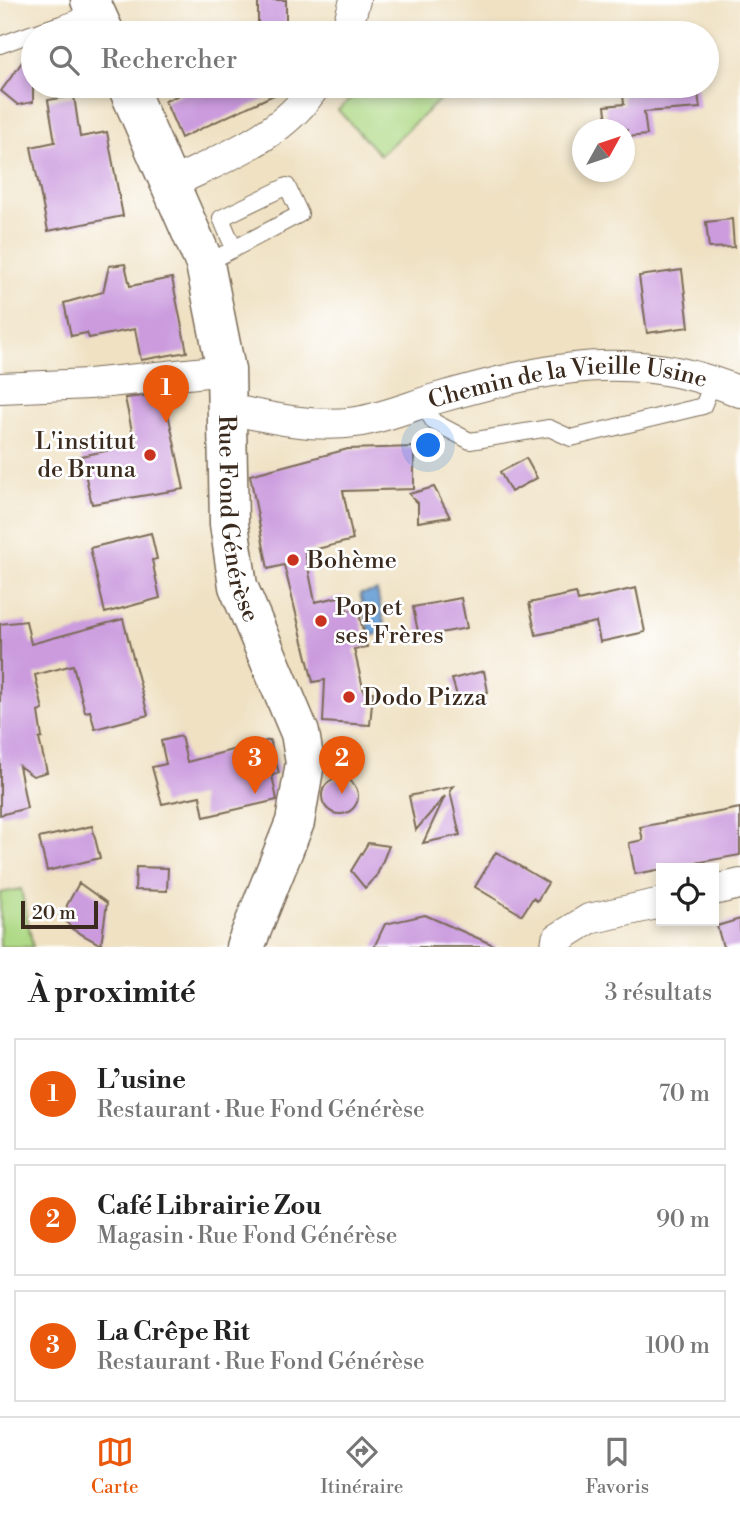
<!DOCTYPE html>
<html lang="fr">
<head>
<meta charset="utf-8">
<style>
	:root { --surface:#fff; --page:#f6f6f6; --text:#222; --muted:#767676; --line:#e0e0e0; --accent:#ea580c }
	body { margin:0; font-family:"Libre Bodoni",serif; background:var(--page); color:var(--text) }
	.controls { position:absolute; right:21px; bottom:21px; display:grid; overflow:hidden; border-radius:0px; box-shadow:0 4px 10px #0003 }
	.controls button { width:63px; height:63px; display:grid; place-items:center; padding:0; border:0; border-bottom:2px solid var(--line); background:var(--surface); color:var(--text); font:35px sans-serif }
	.compass { position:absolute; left:572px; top:119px; width:63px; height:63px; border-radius:50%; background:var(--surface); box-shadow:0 4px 10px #0003; rotate:50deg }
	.scale { position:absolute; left:21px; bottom:18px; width:77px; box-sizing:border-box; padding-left:7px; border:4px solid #3b2a1e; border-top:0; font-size:19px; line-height:24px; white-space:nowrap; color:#3b2a1e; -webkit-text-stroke:5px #fff; paint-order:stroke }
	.you { position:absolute; left:429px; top:446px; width:24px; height:24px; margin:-18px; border:5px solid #fff; border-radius:50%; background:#1a73e8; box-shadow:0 0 0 10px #1a73e833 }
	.badge { display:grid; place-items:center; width:46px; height:46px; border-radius:50%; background:var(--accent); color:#fff; font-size:23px; font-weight:700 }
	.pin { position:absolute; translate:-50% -58px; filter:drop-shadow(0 2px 4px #0008) }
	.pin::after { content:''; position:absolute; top:37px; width:24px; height:21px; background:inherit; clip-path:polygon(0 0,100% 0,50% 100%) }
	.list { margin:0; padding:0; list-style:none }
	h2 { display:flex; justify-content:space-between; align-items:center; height:91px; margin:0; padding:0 28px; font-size:30px }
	h2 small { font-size:23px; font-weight:400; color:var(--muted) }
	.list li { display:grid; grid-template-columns:46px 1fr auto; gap:21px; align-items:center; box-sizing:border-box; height:112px; margin:0 14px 14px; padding:0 14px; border:2px solid var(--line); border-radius:0px }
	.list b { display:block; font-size:26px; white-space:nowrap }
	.list p { margin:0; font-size:23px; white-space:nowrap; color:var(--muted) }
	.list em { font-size:23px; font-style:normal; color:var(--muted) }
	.icon { flex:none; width:38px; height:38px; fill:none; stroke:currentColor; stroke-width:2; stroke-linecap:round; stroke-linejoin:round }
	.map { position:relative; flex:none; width:740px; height:947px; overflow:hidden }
	.search { position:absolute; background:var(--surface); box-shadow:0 4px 10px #0003; left:21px; right:21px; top:21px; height:77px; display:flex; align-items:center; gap:18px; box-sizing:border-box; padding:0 24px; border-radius:38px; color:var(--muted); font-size:26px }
	.sheet { height:469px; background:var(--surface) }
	nav { display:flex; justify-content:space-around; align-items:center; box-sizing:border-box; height:98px; border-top:2px solid var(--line); background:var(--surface); font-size:19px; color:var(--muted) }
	nav a { display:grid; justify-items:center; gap:4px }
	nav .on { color:var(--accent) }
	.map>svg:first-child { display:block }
	.green { fill:#aed985; stroke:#748252; stroke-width:2 }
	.water { fill:#669ed5; stroke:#50647a; stroke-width:2 }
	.building { fill:#cb9bde }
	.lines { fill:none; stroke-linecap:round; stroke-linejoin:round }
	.service-casing { stroke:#7a6a57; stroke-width:18 }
	.minor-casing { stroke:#7a6a57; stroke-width:32 }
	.tertiary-casing { stroke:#7a6a57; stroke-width:41 }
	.service { stroke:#fff; stroke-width:16 }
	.minor { stroke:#fff; stroke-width:30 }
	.tertiary { stroke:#fff; stroke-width:38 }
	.poi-dot { fill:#c8321e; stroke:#fff; stroke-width:2.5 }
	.labels { text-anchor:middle; stroke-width:5; stroke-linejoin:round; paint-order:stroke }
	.street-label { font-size:24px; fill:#3b2a1e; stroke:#fff }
	.poi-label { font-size:24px; fill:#3b2a1e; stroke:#fff; text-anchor:start }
</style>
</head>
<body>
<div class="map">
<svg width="740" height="947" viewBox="0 0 740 947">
	<rect width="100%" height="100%" fill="#fff"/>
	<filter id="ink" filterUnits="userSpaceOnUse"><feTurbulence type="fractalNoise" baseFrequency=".0143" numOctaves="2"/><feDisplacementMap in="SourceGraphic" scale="14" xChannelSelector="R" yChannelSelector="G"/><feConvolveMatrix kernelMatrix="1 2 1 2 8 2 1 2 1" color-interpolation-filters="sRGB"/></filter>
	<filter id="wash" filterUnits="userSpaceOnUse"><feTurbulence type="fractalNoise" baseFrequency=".00686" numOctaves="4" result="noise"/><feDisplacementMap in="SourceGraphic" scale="28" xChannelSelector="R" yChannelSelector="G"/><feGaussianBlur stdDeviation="1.57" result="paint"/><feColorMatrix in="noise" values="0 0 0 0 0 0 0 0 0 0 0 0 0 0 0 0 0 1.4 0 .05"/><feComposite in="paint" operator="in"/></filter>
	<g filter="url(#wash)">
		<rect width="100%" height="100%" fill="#efe1c2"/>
		<path class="green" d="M 364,86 L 440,86 L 447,93 L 380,155 L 338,110 Z
			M 21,889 L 33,947 L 0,947 L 0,893 Z"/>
		<path class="water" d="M 377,591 L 386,632 L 370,636 L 360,594 Z"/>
		<g id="blocks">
			<path class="building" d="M 258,0 L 286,0 L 286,33 L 258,33 Z
				M 33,47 L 33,102 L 18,105 L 1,91 Z
				M 199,86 L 293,86 L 181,138 L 165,101 Z
				M 622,86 L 697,86 L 700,108 L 644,112 L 647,135 L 627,137 L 627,130 L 608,130 L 605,106 L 624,104 Z
				M 74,96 L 80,137 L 107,132 L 123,216 L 48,231 L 31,147 L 55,142 L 48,100 Z
				M 732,219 L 734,247 L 709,248 L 706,222 Z
				M 125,264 L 130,286 L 172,278 L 187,352 L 141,360 L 135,329 L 89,338 L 87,333 L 71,336 L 64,303 L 103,292 L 109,266 Z
				M 682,270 L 689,327 L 647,333 L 639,276 Z
				M 164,394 L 184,489 L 92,504 L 81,456 L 135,445 L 125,398 Z
				M 414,447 L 414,489 L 343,491 L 353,540 L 305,552 L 315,602 L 343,596 L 347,611 L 358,609 L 367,647 L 354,649 L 364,692 L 373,692 L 370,725 L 323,722 L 325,680 L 313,682 L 284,565 L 268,569 L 250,475 L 348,449 Z
				M 526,458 L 537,478 L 511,492 L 500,472 Z
				M 434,487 L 450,517 L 418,522 L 418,503 L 409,494 Z
				M 151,533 L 157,559 L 152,560 L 160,598 L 105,613 L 90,548 Z
				M 636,588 L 645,632 L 600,642 L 596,622 L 536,635 L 529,603 L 576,593 L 578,601 Z
				M 461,598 L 467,628 L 419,637 L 413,607 Z
				M 123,619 L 148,715 L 95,729 L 90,711 L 85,712 L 73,665 L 35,675 L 43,710 L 38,712 L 42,738 L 39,739 L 47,772 L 33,776 L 19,766 L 27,808 L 0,815 L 0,624 L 26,621 L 31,644 Z
				M 484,671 L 488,692 L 458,699 L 452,679 Z
				M 181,736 L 187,762 L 270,740 L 279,773 L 272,775 L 277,800 L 204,817 L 200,796 L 162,804 L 152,767 L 166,764 L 161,741 Z
				M322 796a18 18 0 1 1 36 0a18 18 0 1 1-36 0Z
				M 454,786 L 450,791 L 460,835 L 423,843 L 445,796 L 416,830 L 409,796 Z
				M 740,808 L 740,855 L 635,874 L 629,843 L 643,840 L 640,827 Z
				M 92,826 L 100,858 L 47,871 L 39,838 Z
				M 368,843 L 389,846 L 377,875 L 365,888 L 351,871 Z
				M 496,852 L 548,883 L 537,901 L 533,898 L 522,915 L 475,887 Z
				M 136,867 L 168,868 L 167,891 L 135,890 Z
				M 79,883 L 107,903 L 101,945 L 72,929 L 65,920 L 67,905 Z
				M 425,915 L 498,947 L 374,947 L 385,924 Z
				M 740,919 L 740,947 L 723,947 L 717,926 Z"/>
		</g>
	</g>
	<g filter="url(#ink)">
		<use href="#blocks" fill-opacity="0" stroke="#7a6a57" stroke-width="2"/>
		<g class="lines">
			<g class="service-casing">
				<path id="service" d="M 34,33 L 96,12
					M 0,45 L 33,33
					M 205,264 L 300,214 L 287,186 L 221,218 L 234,249
					M 421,403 L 434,422 L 470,441 L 549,428 L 571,438 L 703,406 L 713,382"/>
			</g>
			<g class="minor-casing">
				<g id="minor">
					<path d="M 346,33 L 355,0"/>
					<path d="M 170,184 C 221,159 284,136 315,86"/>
					<path d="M 0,388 L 89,384 L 226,370"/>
					<path id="s1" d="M 229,409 C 270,418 313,428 356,422 C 383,418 411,406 438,398 C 546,368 633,346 740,392"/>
					<path d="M 714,890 L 740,884"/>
					<path d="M 556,947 L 557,939 L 589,919 L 661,903"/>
				</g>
			</g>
			<g class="tertiary-casing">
				<g id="tertiary">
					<path d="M 90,0 L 105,33"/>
					<path id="s2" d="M 127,86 L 205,264 L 226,370 L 229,524 L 238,586 L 300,733 L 305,763 L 295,822 L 245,947"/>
				</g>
			</g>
			<use href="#service" class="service"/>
			<use href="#minor" class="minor"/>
			<use href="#tertiary" class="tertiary"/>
		</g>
	</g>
	<g class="poi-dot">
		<circle cx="150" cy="455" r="7"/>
		<circle cx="293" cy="560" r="7"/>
		<circle cx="321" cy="621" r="7"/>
		<circle cx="349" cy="697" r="7"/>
	</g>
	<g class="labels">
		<g class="street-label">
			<text dy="8" stroke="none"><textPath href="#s1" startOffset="346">Chemin de la Vieille Usine</textPath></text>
			<text dy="8" stroke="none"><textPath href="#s2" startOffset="452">Rue Fond Générèse</textPath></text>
		</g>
		<g class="poi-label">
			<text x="136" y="449" text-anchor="end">L'institut<tspan x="136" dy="28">de Bruna</tspan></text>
			<text x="307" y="568">Bohème</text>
			<text x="335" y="615">Pop et<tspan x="335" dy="28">ses Frères</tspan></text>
			<text x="363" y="705">Dodo Pizza</text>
		</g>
	</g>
</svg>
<div class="controls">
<button><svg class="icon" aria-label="locate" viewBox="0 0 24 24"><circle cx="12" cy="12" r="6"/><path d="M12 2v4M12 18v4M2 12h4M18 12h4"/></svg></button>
</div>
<svg class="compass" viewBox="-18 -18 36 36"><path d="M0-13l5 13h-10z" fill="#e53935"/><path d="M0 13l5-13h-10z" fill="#767676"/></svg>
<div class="scale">20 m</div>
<div class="you"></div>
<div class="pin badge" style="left:166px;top:423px">1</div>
<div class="pin badge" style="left:342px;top:794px">2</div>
<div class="pin badge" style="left:255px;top:794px">3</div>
<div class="search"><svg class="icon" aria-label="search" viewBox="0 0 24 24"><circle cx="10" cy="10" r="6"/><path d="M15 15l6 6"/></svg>Rechercher</div>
</div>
<section class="sheet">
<h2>À proximité<small>3 résultats</small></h2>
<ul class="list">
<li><span class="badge">1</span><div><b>L’usine</b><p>Restaurant · Rue Fond Générèse</p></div><em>70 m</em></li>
<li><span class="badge">2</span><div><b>Café Librairie Zou</b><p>Magasin · Rue Fond Générèse</p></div><em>90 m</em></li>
<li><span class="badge">3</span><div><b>La Crêpe Rit</b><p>Restaurant · Rue Fond Générèse</p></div><em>100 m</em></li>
</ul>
</section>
<nav>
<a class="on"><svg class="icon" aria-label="map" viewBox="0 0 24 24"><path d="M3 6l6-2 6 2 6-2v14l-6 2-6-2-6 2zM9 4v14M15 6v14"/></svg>Carte</a>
<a><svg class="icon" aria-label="directions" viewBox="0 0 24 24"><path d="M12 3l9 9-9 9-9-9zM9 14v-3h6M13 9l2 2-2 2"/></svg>Itinéraire</a>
<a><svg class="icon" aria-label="saved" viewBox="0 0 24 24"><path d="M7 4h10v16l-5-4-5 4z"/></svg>Favoris</a>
</nav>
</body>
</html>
